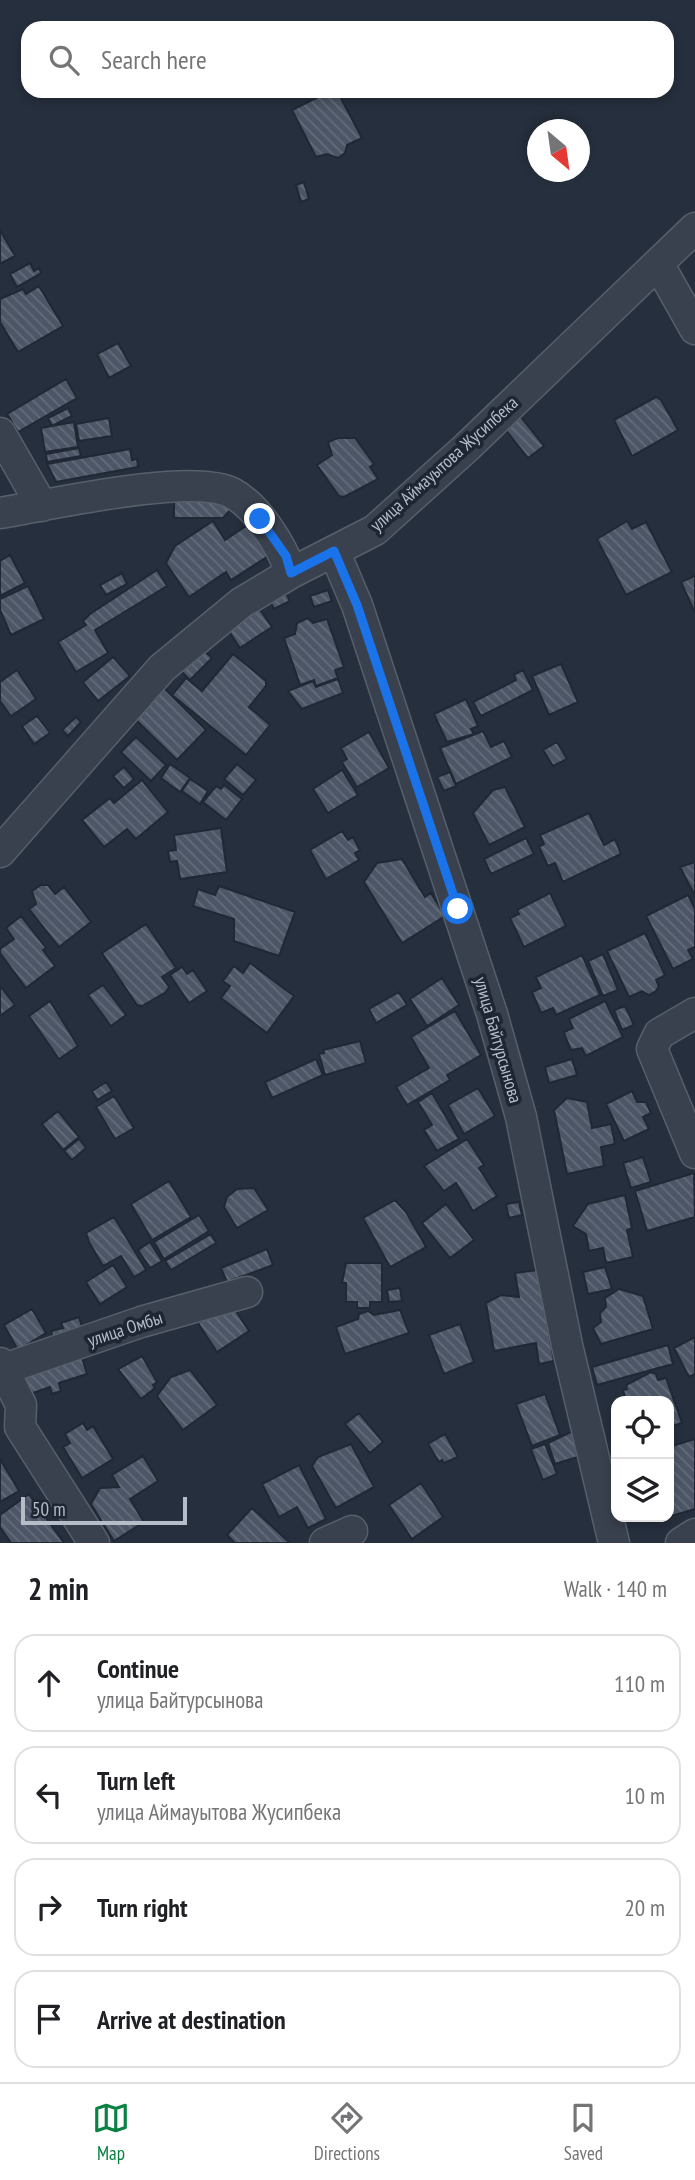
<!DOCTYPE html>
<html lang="en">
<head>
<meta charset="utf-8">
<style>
	:root { --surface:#fff; --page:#f6f6f6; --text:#202124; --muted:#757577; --line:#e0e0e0; --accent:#0b8043 }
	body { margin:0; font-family:"PT Sans Narrow",sans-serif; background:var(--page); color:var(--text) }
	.controls { position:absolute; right:21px; bottom:21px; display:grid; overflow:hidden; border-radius:14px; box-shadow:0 4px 10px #0003 }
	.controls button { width:63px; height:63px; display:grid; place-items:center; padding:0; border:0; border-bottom:2px solid var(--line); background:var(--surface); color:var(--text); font:35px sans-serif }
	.compass { position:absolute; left:527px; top:119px; width:63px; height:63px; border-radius:50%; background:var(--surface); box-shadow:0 4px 10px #0003; rotate:151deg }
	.scale { position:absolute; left:21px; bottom:18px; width:166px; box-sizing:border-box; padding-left:7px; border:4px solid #b6bcc8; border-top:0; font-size:19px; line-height:24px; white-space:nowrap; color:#b6bcc8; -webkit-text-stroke:5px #1e2633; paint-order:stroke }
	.stop { position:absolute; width:21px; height:21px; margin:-16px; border:5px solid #1a73e8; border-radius:50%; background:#fff }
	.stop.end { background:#1a73e8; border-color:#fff; box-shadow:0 2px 7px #0008 }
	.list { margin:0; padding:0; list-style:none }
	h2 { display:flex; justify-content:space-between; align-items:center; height:91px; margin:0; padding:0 28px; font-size:30px }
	h2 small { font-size:23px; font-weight:400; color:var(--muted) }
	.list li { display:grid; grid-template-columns:46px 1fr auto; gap:21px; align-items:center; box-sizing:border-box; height:98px; margin:0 14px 14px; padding:0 14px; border:2px solid var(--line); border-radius:21px }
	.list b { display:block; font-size:26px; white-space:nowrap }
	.list p { margin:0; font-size:23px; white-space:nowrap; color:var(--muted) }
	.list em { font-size:23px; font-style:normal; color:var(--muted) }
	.icon { flex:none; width:38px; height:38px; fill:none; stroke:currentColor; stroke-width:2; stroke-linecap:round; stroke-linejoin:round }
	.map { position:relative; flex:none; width:695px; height:1543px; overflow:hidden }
	.search { position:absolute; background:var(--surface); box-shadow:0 4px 10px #0003; left:21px; right:21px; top:21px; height:77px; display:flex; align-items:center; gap:18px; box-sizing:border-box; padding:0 24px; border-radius:21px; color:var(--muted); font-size:26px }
	.sheet { height:539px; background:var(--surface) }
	nav { display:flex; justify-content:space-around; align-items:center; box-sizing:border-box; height:98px; border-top:2px solid var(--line); background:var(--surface); font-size:19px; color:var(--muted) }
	nav a { display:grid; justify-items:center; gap:4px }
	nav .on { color:var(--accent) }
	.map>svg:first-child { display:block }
	.building { fill:url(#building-back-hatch); stroke:#202835; stroke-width:2 }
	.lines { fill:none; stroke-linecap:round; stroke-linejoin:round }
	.minor-casing { stroke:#575f6b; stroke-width:33 }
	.minor { stroke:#39414e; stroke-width:30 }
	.route { stroke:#1a73e8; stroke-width:9 }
	.labels { text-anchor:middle; stroke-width:7; stroke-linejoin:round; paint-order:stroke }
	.street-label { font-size:18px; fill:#b6bcc8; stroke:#1e2633 }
</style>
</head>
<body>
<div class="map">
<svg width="695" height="1543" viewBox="0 0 695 1543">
	<defs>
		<pattern id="building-back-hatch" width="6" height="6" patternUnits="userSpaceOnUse" patternTransform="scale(1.75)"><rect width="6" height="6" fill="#4c5666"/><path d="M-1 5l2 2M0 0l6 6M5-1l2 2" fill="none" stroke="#646c7a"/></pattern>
	</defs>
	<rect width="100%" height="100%" fill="#262f3d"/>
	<path class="building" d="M 330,91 L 337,91 L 362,138 L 347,145 L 345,153 L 338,158 L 327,154 L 316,157 L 292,110 Z
		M 304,182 L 309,199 L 301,202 L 296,185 Z
		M 0,230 L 15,256 L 0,264 Z
		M 30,263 L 34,271 L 39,268 L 41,273 L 17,287 L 10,274 Z
		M 39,286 L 63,326 L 18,352 L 0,322 L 0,299 L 23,289 L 26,294 Z
		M 118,343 L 131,366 L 109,378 L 97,354 Z
		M 66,379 L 77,398 L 18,432 L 7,414 Z
		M 656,397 L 661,400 L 678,430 L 632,456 L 614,420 Z
		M 68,408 L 72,416 L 52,426 L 48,418 Z
		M 520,416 L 544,446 L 528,458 L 505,429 Z
		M 109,418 L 112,436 L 79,441 L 76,424 Z
		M 74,422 L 78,447 L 45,452 L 41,428 Z
		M 338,438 L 355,438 L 374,464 L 370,467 L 378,479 L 344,497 L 339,496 L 317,465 L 332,455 L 328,442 Z
		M 79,448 L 81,456 L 47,462 L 46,454 Z
		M 130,449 L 132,460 L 137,459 L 138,467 L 56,482 L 47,464 Z
		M 174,496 L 229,501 L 232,508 L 223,518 L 174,518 Z
		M 213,521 L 225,540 L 249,524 L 270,555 L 231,580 L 226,572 L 189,597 L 166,563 L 175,546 Z
		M 627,521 L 632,529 L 646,522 L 672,572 L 626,595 L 597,539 Z
		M 10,555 L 25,583 L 0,596 L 0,561 Z
		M 157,570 L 167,586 L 95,630 L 108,653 L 76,672 L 58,642 L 86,625 L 83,621 L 90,614 Z
		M 122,573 L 127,584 L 106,595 L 100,585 Z
		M 695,576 L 695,613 L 681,582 Z
		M 28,586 L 44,619 L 11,635 L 0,610 L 0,599 Z
		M 284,589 L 290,601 L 274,609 L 268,597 Z
		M 328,590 L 332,601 L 314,607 L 310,596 Z
		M 256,604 L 272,627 L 240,648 L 225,625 Z
		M 308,618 L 313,623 L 327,619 L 344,667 L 335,670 L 338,678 L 316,686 L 314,680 L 300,685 L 284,638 L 295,634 L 297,623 Z
		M 200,647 L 212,658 L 190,680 L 179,669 Z
		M 233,654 L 266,681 L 266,686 L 249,707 L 270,725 L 246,755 L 172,695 L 186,678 L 202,691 Z
		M 113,657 L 130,676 L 98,701 L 83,682 Z
		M 561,664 L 578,702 L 549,715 L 532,676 Z
		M 17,670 L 36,699 L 11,716 L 0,701 L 0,682 Z
		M 523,670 L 533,690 L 481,716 L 473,702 L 516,680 L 514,675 Z
		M 338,679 L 343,693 L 302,709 L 288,691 L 313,681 L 316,687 Z
		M 164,688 L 206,730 L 177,760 L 134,718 Z
		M 466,699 L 478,726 L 471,729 L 474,734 L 447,742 L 434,714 Z
		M 37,716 L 50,733 L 34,744 L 22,726 Z
		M 76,717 L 81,722 L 68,736 L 62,730 Z
		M 483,731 L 491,747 L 504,741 L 512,757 L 456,784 L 440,748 Z
		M 369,732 L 389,768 L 357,787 L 342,762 L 347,759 L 341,748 Z
		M 136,737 L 166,765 L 151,781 L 121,752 Z
		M 557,742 L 567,759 L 553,766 L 543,750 Z
		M 170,764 L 190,778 L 180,792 L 161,778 Z
		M 237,764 L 256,780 L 243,795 L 224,779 Z
		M 124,767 L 134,779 L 124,788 L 113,776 Z
		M 342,770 L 358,795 L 328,813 L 313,789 Z
		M 450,772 L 456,786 L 444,791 L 437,777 Z
		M 190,779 L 208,791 L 200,804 L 182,791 Z
		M 142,780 L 168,812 L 136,839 L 127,829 L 104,847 L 82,820 L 110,798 L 114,803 Z
		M 224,785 L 242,799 L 226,820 L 203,802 L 216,786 L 221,789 Z
		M 505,787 L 525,827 L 489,845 L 473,813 L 493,790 Z
		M 589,813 L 604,845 L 615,839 L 621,854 L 563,882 L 555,863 L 548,866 L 539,847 L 544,844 L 540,835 Z
		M 221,828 L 227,872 L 180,879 L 177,861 L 170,862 L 168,851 L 176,850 L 174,835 Z
		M 342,831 L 348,840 L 353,837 L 360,850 L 355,853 L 359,860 L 326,879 L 310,850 Z
		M 526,838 L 534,854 L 491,874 L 484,859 Z
		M 402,859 L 425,897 L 431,893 L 445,916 L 402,943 L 364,882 L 377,863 Z
		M 695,862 L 695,896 L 680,867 Z
		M 41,885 L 48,885 L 55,894 L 64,887 L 91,922 L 59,947 L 29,909 L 36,904 L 32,891 Z
		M 219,886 L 295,912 L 279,956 L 234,941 L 234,919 L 193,906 L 198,889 L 215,895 Z
		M 550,893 L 566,926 L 524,947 L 510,918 L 519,914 L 517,910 Z
		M 688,895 L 695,909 L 695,947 L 688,950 L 693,959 L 673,969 L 646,916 Z
		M 21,916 L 46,948 L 43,950 L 55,966 L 26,988 L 0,953 L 0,949 L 14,939 L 6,928 Z
		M 146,924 L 176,968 L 162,977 L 169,987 L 166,992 L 142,1006 L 137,1005 L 102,953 Z
		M 645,933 L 665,975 L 656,980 L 659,986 L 656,991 L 649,995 L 642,991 L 629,997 L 607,951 Z
		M 603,954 L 618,990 L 603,996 L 588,961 Z
		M 582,955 L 600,995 L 556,1015 L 553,1008 L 541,1013 L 532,992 L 541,988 L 536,977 Z
		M 250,963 L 294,996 L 267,1033 L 221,998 L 230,986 L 223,981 L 234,966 L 243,973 Z
		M 182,967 L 187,974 L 193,970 L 207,991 L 189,1003 L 170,975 Z
		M 442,978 L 459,1005 L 427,1026 L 410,999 Z
		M 103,985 L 126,1015 L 111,1026 L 88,995 Z
		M 0,986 L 15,1005 L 0,1016 Z
		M 399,992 L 407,1005 L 376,1023 L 369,1009 Z
		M 50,1001 L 78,1046 L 59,1059 L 29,1016 Z
		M 605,1001 L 623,1037 L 586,1056 L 582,1048 L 571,1050 L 565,1036 L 564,1032 L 573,1028 L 569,1019 Z
		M 625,1006 L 634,1025 L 622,1030 L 614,1010 Z
		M 455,1011 L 481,1055 L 447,1075 L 450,1080 L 407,1105 L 396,1087 L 429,1068 L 411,1037 Z
		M 360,1041 L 366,1063 L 325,1075 L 319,1054 L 324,1053 L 323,1050 Z
		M 316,1059 L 323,1075 L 272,1098 L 265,1082 Z
		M 572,1059 L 577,1075 L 549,1083 L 545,1067 Z
		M 106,1082 L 112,1091 L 97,1100 L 92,1091 Z
		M 478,1088 L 495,1116 L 464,1134 L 448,1105 Z
		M 632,1091 L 637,1102 L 646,1102 L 651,1113 L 643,1117 L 649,1129 L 624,1141 L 606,1104 Z
		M 432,1093 L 459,1139 L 437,1151 L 424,1130 L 432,1125 L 418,1102 Z
		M 114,1096 L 134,1128 L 115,1139 L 96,1107 Z
		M 567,1098 L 587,1102 L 592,1128 L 611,1124 L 615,1144 L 601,1147 L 604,1166 L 567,1174 L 554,1110 Z
		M 58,1111 L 79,1137 L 63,1150 L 42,1124 Z
		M 79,1139 L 86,1148 L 72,1160 L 64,1151 Z
		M 467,1139 L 484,1165 L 479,1168 L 497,1196 L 473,1211 L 456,1183 L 444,1191 L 424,1166 Z
		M 643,1157 L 651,1182 L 631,1188 L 623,1163 Z
		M 694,1173 L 695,1217 L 647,1231 L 635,1191 Z
		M 169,1181 L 191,1217 L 152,1240 L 131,1204 Z
		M 254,1188 L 268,1210 L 237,1228 L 224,1207 L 227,1197 L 237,1189 Z
		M 625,1195 L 632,1228 L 627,1230 L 633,1257 L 606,1263 L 603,1248 L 589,1251 L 586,1234 L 573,1226 L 588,1204 Z
		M 395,1200 L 406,1212 L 426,1247 L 390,1267 L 363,1218 Z
		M 519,1202 L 522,1215 L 509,1218 L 506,1204 Z
		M 446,1204 L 474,1240 L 450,1258 L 422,1223 Z
		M 199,1215 L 209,1231 L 164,1259 L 154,1242 Z
		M 114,1217 L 146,1270 L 134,1277 L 121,1256 L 103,1266 L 89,1242 L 86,1233 Z
		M 211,1234 L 216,1243 L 171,1270 L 165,1261 Z
		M 150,1242 L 162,1261 L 150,1268 L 138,1250 Z
		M 267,1249 L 273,1265 L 227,1282 L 221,1268 Z
		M 346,1263 L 382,1263 L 382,1302 L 370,1302 L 370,1308 L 357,1308 L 357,1302 L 346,1302 L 346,1283 L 342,1283 Z
		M 113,1265 L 127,1287 L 100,1304 L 86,1282 Z
		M 605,1267 L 612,1289 L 588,1294 L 583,1272 Z
		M 538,1270 L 554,1361 L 539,1364 L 536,1343 L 494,1351 L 486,1303 L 501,1295 L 519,1297 L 515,1273 Z
		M 400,1288 L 402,1301 L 389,1302 L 387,1290 Z
		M 619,1289 L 643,1296 L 653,1329 L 601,1344 L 593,1328 L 601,1322 L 600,1313 L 606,1307 L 605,1298 Z
		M 230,1302 L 249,1331 L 217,1352 L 198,1323 Z
		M 32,1309 L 46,1333 L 18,1350 L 4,1325 Z
		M 400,1310 L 409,1333 L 345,1354 L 336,1327 L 358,1319 L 359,1314 L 368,1311 L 374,1315 Z
		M 79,1317 L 85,1336 L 55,1345 L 51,1331 L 63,1328 L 61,1323 Z
		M 460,1324 L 474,1362 L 444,1374 L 429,1335 Z
		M 695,1337 L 695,1374 L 689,1377 L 674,1348 Z
		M 668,1345 L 673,1364 L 597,1385 L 592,1367 Z
		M 80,1351 L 87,1374 L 59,1383 L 61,1391 L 52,1394 L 50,1387 L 27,1395 L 19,1370 Z
		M 142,1356 L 157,1382 L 153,1385 L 155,1388 L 141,1399 L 118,1369 Z
		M 190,1370 L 217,1405 L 183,1430 L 157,1396 L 171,1377 Z
		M 651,1372 L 656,1374 L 658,1380 L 666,1378 L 682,1423 L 669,1427 L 669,1401 L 626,1401 L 623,1390 L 627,1389 L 626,1385 Z
		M 545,1394 L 560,1435 L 532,1446 L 516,1404 Z
		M 359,1413 L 383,1442 L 370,1453 L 345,1424 Z
		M 83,1423 L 87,1430 L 93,1426 L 113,1459 L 82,1478 L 63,1447 L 70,1443 L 65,1434 Z
		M 573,1431 L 581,1456 L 555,1464 L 548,1443 Z
		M 445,1434 L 458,1457 L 444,1463 L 442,1460 L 439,1462 L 428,1444 Z
		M 695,1439 L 695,1509 L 651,1522 L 650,1517 L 669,1517 L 669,1447 Z
		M 351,1444 L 374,1487 L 336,1508 L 312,1466 L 318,1457 Z
		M 545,1444 L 557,1474 L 543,1480 L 531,1449 Z
		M 143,1456 L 158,1481 L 130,1499 L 144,1522 L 114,1541 L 91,1504 L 100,1488 L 119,1487 L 112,1475 Z
		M 0,1459 L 19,1491 L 0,1502 Z
		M 299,1465 L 326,1519 L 308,1528 L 297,1507 L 279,1517 L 262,1484 Z
		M 421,1483 L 443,1517 L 412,1539 L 389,1505 Z
		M 29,1494 L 64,1543 L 11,1543 L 0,1527 L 0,1515 Z
		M 252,1508 L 290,1543 L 235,1543 L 227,1535 Z"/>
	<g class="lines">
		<g class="minor-casing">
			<path id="minor" d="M 659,265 L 695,329
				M 0,433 L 42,506
				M 0,513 C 49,505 191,472 232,493 C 258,507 282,546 291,573
				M 334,551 L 357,605 L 492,1014 L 521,1117 L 567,1345 L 614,1543
				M 0,852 L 162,668 L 241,603 L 291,573 L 375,530 L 467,447 L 695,228
				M 695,1013 L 659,1034 L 652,1049 L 695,1153
				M 0,1363 L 21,1405 L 20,1427 L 94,1543
				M 4,1369 L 141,1322 L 247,1292
				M 325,1543 L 352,1531
				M 681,1543 L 695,1534"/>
		</g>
		<use href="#minor" class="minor"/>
	</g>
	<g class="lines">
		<path class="route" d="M 260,519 L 286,556 L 291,573 L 334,551 L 357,605 L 458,909"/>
	</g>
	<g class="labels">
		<g class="street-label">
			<text transform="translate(444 464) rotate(-42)" y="6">улица Аймауытова Жусипбека</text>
			<text transform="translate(498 1040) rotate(74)" y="6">улица Байтурсынова</text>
			<text transform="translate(125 1329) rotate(-18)" y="6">улица Омбы</text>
		</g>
	</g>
</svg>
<div class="controls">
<button><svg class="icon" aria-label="locate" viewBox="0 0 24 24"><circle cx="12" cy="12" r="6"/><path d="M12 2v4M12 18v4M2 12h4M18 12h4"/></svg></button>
<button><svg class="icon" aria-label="layers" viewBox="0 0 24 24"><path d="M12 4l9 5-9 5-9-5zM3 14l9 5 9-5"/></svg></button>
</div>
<svg class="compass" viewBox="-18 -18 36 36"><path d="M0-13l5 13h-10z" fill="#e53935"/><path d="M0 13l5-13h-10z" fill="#757577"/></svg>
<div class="scale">50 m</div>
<div class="stop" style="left:458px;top:909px"></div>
<div class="stop end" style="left:260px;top:519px"></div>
<div class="search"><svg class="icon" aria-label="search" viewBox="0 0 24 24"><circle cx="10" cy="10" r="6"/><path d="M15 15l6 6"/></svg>Search here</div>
</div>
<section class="sheet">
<h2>2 min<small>Walk · 140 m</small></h2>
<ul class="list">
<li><svg class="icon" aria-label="ahead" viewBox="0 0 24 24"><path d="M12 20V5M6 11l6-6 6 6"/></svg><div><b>Continue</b><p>улица Байтурсынова</p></div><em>110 m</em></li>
<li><svg class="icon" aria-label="left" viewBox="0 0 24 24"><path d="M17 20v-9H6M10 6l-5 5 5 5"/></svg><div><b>Turn left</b><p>улица Аймауытова Жусипбека</p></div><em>10 m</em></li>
<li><svg class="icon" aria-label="right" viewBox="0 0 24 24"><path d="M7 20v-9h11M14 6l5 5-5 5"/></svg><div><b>Turn right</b></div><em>20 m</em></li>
<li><svg class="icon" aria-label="arrive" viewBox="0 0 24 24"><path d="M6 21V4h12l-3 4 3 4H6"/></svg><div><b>Arrive at destination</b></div></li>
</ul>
</section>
<nav>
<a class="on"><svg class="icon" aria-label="map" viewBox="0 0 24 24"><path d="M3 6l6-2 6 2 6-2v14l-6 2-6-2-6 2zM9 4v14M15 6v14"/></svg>Map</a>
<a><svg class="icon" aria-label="directions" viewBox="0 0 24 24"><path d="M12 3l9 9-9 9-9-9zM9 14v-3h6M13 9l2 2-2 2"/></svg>Directions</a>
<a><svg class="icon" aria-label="saved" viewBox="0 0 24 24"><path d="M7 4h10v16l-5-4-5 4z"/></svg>Saved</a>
</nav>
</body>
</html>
